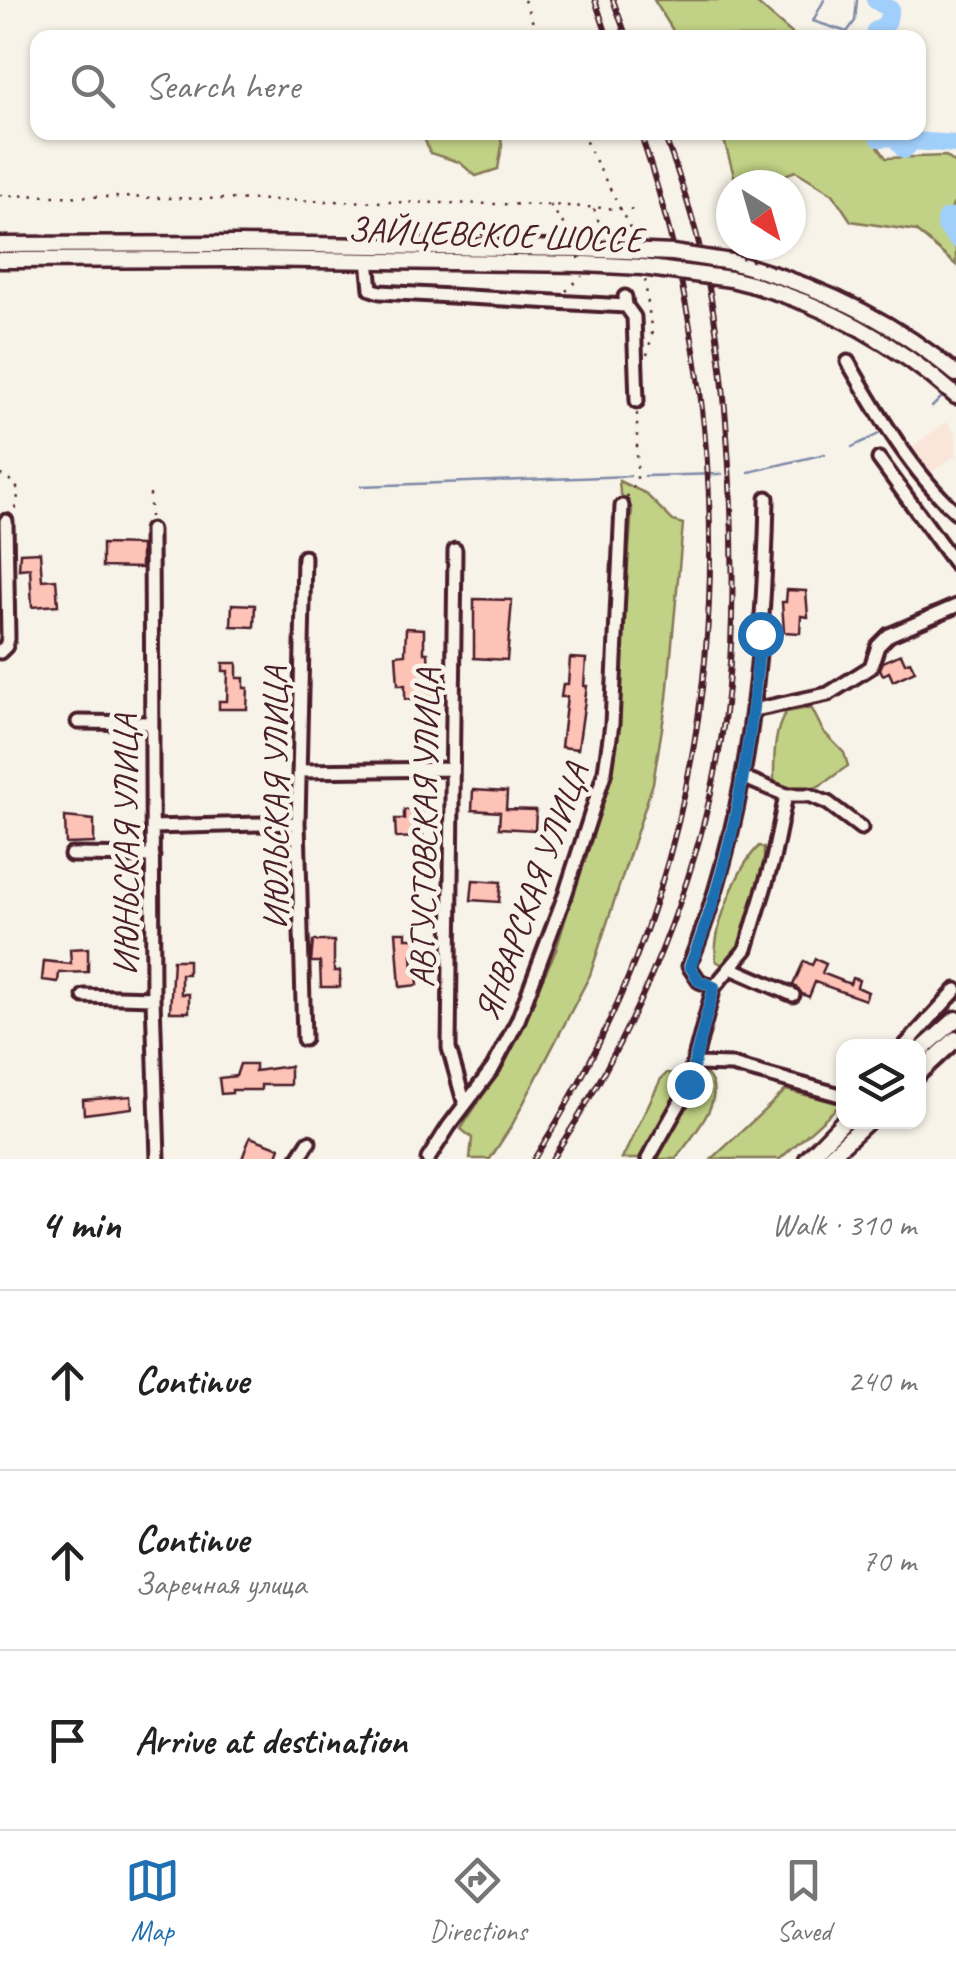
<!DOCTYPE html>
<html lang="en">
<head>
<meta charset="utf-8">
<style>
	:root { --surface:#fff; --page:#f2f2f2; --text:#222; --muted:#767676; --line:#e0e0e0; --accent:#1f6fb2 }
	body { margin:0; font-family:Caveat,sans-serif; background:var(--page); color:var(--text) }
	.controls { position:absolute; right:30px; bottom:30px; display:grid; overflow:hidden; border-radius:20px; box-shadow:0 2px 8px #0004 }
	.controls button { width:90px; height:90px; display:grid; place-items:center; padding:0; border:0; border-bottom:2px solid var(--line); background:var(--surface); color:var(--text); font:50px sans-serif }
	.compass { position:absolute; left:716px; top:170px; width:90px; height:90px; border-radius:50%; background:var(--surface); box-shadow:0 2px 8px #0004; rotate:143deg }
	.stop { position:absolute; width:30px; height:30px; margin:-22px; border:8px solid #1f6fb2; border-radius:50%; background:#fff }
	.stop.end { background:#1f6fb2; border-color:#fff; box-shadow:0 2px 10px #0008 }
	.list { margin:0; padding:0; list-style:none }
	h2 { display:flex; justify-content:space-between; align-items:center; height:130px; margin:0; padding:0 40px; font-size:42px }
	h2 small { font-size:32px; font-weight:400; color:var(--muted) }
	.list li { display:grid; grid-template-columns:65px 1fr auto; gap:30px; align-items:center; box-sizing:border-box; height:180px; padding:0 40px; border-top:2px solid var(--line) }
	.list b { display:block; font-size:38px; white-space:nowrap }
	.list p { margin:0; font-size:32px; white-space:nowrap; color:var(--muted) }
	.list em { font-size:32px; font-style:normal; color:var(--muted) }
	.icon { flex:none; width:55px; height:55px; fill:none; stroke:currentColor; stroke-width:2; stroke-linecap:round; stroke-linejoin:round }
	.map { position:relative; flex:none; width:956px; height:1159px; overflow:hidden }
	.search { position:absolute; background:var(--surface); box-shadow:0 2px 8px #0004; left:30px; right:30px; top:30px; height:110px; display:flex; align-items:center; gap:25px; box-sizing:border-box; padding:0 35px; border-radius:20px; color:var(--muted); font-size:38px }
	.sheet { height:670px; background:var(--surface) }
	nav { display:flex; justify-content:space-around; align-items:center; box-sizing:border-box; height:140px; border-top:2px solid var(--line); background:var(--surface); font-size:28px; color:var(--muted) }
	nav a { display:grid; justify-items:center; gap:5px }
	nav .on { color:var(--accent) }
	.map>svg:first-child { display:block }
	.built { fill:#f9e5d9 }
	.green { fill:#c1d185; stroke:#867858; stroke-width:2.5 }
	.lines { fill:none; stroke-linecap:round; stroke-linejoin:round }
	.stream { stroke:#7e89a8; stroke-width:2.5 }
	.river { stroke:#a1cffc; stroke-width:18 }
	.building { fill:#fec3b7; stroke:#4a1f2b; stroke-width:2.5 }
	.minor-casing { stroke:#4a1f2b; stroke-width:19 }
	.major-casing { stroke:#4a1f2b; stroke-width:21 }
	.path { stroke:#4a1f2b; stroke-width:2.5; stroke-dasharray:2.5 8; stroke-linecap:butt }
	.minor { stroke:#f7f3e8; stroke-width:11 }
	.major { stroke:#f7f3e8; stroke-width:14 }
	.rail-casing { stroke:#4a1f2b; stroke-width:6 }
	.rail { stroke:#f7f3e8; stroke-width:2.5; stroke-dasharray:8; stroke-linecap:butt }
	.major-bridge-casing { stroke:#4a1f2b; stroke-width:21; stroke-linecap:butt }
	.path-bridge { stroke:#4a1f2b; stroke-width:2.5; stroke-dasharray:2.5 8; stroke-linecap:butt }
	.major-bridge { stroke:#f7f3e8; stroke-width:14 }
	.route { stroke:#1f6fb2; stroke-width:12 }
	.labels { text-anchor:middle; stroke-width:9; stroke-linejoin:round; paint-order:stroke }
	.street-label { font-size:35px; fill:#4a1f2b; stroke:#f7f3e8 }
</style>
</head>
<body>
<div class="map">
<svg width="956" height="1159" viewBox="0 0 956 1159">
	<rect width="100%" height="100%" fill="#f7f3e8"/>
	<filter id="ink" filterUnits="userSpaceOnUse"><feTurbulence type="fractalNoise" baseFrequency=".01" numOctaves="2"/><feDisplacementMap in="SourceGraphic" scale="20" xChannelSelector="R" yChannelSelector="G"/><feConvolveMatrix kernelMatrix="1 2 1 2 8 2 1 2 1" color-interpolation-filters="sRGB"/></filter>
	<g filter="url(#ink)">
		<path class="built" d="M 947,422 L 956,435 L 956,455 L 929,474 L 910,448 Z"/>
		<path class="green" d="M 654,0 L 753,0 L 796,37 L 677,37 Z
			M 461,132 L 500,133 L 502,145 L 498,169 L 476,176 L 459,162 L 430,153 L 422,133 Z
			M 722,133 L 869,133 L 886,158 L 946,156 L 956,164 L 956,200 L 946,218 L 946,226 L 956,240 L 956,265 L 916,231 L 851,221 L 833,194 L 796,171 L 755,185 L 735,179 Z
			M 619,481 L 645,493 L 673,521 L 683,524 L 667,698 L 653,783 L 590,975 L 512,1125 L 490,1159 L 470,1159 L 472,1138 L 461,1129 L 501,1067 L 556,950 L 602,798 L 615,745 L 632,509 L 620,493 Z
			M 803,709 L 812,709 L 823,731 L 844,753 L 848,766 C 820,784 809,802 774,784 C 774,761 773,732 786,712 Z
			M 759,846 L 764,848 L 764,865 L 748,923 L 736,957 L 723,965 L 716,961 C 712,930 737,868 759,846 Z
			M 667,1073 L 675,1074 L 681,1090 L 643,1159 L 622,1159 L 661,1079 Z
			M 705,1073 C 731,1096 691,1137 676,1159 L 651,1159 Z
			M 786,1090 L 841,1104 L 780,1159 L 712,1159 Z"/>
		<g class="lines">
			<path class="stream" d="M 824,0 L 813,21 L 847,32 L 855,21 L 857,0
				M 932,407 L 941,398
				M 852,447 L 885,431
				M 749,472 L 825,454
				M 645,476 L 722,474
				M 361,486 L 630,476"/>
			<path class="river" d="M 875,0 L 890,9 L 887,23 L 875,31 L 875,38
				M 882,132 L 879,138 L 895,137 L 904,150 L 913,141 L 956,144
				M 956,217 L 946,218 L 946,226 L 956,239"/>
		</g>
		<path class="building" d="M 102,544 L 141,545 L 141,568 L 102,567 Z
			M 40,552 L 42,580 L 56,579 L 58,605 L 32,607 L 30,568 L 19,569 L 20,553 Z
			M 787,590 L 806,591 L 808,617 L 801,616 L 800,633 L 784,632 L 782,602 L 786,602 Z
			M 474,599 L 512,600 L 507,660 L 474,658 Z
			M 232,604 L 255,605 L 254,627 L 231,626 Z
			M 406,628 L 424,629 L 424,653 L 428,653 L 430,688 L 438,689 L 437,701 L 405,699 L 405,685 L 398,685 L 396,655 L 405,654 Z
			M 901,654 L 905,663 L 910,661 L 915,671 L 893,681 L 889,672 L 883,675 L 880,669 L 883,662 Z
			M 570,658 L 586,659 L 584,686 L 587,686 L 578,749 L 561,747 L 567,697 L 561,697 L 563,684 L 568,684 Z
			M 223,663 L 237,663 L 237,678 L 244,678 L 244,688 L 248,688 L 247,709 L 219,709 L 219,701 L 227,701 L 228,671 L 223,671 Z
			M 473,790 L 507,792 L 506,809 L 536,810 L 535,830 L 499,828 L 500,812 L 472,810 Z
			M 404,810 L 422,810 L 423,837 L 396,838 L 395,819 L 404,819 Z
			M 65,817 L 94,820 L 94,843 L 66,844 Z
			M 473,880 L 501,882 L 499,902 L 471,900 Z
			M 396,932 L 406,932 L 406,938 L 419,938 L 419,954 L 412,954 L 413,971 L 417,971 L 418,985 L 400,987 Z
			M 313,941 L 334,941 L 334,971 L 340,971 L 340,987 L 321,987 L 320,962 L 311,962 Z
			M 88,948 L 88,972 L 59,973 L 58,982 L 42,980 L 44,961 L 71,964 L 70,949 Z
			M 815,959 L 826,964 L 822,973 L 850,984 L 852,978 L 859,980 L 857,987 L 868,992 L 865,1000 L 815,982 L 809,997 L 802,994 L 793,985 L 804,961 L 812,965 Z
			M 173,960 L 188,960 L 188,974 L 181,974 L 181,994 L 189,994 L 189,1012 L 170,1012 Z
			M 240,1064 L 255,1064 L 255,1071 L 290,1066 L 290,1085 L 261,1085 L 261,1090 L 232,1090 L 232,1093 L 221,1094 L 219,1078 L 236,1076 Z
			M 131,1096 L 132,1108 L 84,1114 L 83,1100 Z
			M 250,1137 L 280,1148 L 276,1159 L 242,1159 Z"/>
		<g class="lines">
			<g class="minor-casing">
				<path id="minor" d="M 368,260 L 371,289 L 380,292 L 626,306 L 625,297
					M 626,306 L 634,317 L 637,401
					M 848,362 C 877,412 913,474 956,512
					M 879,459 L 956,565
					M 151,530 L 153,998 L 158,1159
					M 455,550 L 449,1048 L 465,1105
					M 0,652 L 6,646 L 8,639 L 6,521
					M 754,710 L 828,694 L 871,667 L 878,646 L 889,635 L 956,606
					M 78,722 L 151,723
					M 299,771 L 452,769
					M 742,777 L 786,795 L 809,795 L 828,803 L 861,828
					M 153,827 L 298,823
					M 71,855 L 153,856
					M 731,968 L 793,995
					M 714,987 L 699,981 L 689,966 C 749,817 764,657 767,498
					M 84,996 L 153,998
					M 304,1039 L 298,823 L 304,557
					M 905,1046 L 956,990
					M 696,1064 L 732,1065 L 844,1096
					M 298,1159 L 309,1142
					M 428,1159 L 449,1126 L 493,1068 L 518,1020 L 565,895 L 605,771 L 612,724 L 622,506
					M 648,1159 L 686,1092 L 714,987 L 746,949 L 773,859 L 786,795"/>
			</g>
			<g class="major-casing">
				<path id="major" d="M 0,245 L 240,244 L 578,249
					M 0,260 L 237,259 L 584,264
					M 731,262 C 815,284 890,318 956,374
					M 731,279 C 816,299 890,338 956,396
					M 918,1053 L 956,1019
					M 918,1074 L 956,1039
					M 807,1159 L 844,1121
					M 827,1159 L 867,1122"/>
			</g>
			<path class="path" d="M 524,0 L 539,38
				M 581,132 L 635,238
				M 0,195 L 550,205 L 639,210
				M 550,205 L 571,235
				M 594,209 L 605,239
				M 397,233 L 529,236
				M 645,280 L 652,335 L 647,355
				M 566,291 L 582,276
				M 0,475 L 6,476 L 19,490 L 15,512
				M 150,494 L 150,517
				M 627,497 L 637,480 L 637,412"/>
			<use href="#minor" class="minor"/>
			<use href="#major" class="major"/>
			<g class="rail-casing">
				<path id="rail" d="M 595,0 L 608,38
					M 613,0 L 627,38
					M 534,1159 C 733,848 756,478 640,132
					M 552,1159 C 648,1014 718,838 730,663 C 734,598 733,532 729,466 C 722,341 709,250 663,132"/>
			</g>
			<use href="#rail" class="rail"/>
			<g class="major-bridge-casing">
				<path id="major-bridge" d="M 578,249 L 673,253 L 731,262
					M 584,264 L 642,267 L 731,279"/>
			</g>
			<path class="path-bridge" d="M 741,258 L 798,273 L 862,300
				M 739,290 L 798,308 L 867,341"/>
			<use href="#major-bridge" class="major-bridge"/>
		</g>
	</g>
	<g class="lines" filter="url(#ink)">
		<path class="route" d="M 689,1084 L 714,987 L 699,981 L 690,966 C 733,861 752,747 760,634"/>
	</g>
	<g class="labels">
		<g class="street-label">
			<text transform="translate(495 234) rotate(2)" y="12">ЗАЙЦЕВСКОЕ ШОССЕ</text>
			<text transform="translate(275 798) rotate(-90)" y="12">ИЮЛЬСКАЯ УЛИЦА</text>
			<text transform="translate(424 828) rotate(-89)" y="12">АВГУСТОВСКАЯ УЛИЦА</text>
			<text transform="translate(125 845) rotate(-90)" y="12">ИЮНЬСКАЯ УЛИЦА</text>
			<text transform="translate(531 892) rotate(-70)" y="12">ЯНВАРСКАЯ УЛИЦА</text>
		</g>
	</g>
</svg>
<div class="controls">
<button><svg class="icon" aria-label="layers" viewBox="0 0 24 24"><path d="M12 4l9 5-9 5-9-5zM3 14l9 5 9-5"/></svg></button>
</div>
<svg class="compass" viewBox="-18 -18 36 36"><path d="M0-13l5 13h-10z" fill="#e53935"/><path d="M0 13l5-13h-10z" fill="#767676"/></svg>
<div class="stop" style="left:760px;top:634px"></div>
<div class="stop end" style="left:689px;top:1084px"></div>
<div class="search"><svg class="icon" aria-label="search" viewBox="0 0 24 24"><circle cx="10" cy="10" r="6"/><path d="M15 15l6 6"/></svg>Search here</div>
</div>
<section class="sheet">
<h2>4 min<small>Walk · 310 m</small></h2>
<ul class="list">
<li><svg class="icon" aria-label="ahead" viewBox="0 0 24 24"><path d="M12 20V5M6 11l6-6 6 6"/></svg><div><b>Continue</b></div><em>240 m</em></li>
<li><svg class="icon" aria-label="ahead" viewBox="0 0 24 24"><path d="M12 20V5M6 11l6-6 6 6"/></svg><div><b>Continue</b><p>Заречная улица</p></div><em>70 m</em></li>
<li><svg class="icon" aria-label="arrive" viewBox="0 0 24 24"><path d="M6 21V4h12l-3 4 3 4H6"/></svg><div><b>Arrive at destination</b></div></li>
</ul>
</section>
<nav>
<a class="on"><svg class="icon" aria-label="map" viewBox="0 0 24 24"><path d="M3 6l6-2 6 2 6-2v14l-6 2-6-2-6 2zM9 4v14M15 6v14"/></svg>Map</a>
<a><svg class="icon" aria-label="directions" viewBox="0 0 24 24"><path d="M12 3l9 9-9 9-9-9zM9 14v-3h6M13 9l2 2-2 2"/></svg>Directions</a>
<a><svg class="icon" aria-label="saved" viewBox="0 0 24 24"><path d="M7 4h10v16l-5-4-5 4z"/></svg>Saved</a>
</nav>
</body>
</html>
